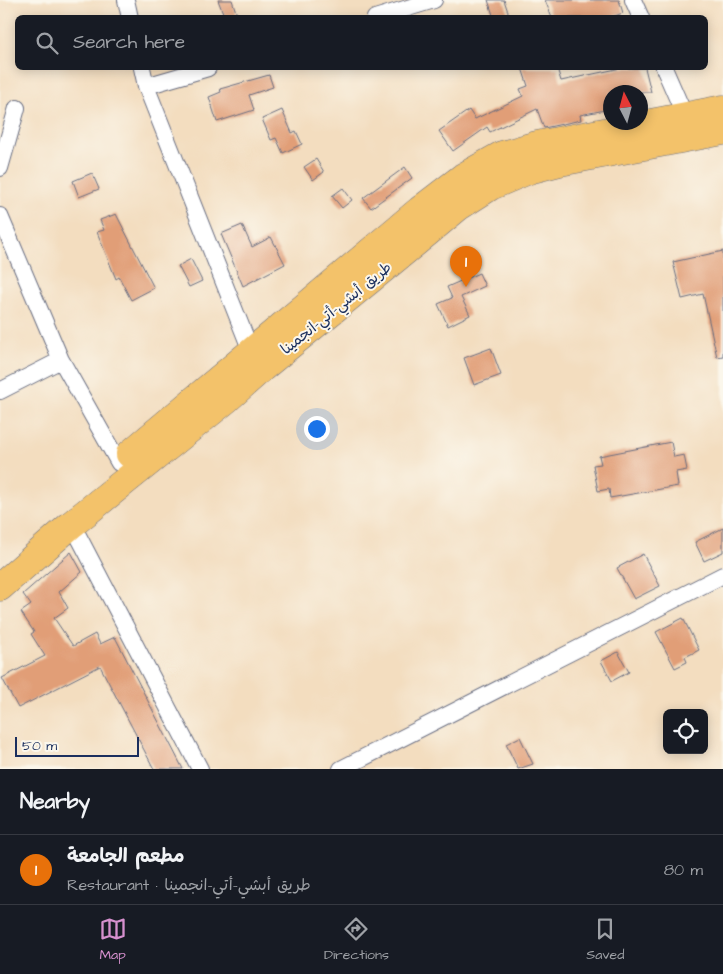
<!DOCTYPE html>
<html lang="en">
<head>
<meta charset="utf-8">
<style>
	:root { --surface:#171b24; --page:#20242c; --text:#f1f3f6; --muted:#9ea1a6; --line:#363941; --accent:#d690ce }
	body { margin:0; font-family:"Architects Daughter","Playpen Sans Arabic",sans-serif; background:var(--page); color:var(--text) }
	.controls { position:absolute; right:15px; bottom:15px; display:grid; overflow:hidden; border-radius:8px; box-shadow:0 2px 12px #0003 }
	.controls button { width:45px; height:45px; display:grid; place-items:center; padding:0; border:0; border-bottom:1px solid var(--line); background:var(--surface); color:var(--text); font:25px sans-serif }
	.compass { position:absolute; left:603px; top:85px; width:45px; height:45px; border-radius:50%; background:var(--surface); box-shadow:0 2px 12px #0003; rotate:354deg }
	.scale { position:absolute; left:15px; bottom:12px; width:124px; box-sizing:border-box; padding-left:5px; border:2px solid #1b2f5e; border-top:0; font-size:14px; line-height:18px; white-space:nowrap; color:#1b2f5e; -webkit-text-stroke:4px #fbf7ec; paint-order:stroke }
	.you { position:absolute; left:316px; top:428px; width:18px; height:18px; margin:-12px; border:4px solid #fff; border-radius:50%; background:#1a73e8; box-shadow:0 0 0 8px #1a73e833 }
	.badge { display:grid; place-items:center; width:32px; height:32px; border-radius:50%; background:var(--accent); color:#fff; font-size:16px; font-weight:700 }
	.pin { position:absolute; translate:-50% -41px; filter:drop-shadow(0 1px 2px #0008) }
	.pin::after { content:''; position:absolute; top:26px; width:18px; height:15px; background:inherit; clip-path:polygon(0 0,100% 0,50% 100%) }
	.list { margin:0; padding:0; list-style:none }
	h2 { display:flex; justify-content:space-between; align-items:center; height:65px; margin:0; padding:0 20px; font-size:21px }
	h2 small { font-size:16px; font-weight:400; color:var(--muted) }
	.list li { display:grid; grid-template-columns:32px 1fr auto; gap:15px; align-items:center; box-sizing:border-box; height:70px; padding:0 20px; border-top:1px solid var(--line) }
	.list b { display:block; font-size:19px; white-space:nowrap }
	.list p { margin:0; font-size:16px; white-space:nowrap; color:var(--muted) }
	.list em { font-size:16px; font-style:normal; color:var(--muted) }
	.icon { flex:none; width:28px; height:28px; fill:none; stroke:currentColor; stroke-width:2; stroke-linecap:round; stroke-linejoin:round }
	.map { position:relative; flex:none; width:723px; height:769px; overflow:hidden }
	.search { position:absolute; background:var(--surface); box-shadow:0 2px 12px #0003; left:15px; right:15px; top:15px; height:55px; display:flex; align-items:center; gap:12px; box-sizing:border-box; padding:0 18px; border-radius:8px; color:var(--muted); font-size:19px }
	.sheet { height:135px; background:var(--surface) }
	nav { display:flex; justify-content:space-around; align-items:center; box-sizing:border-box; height:70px; border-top:1px solid var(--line); background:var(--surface); font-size:14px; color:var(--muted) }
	nav a { display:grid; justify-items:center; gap:2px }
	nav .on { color:var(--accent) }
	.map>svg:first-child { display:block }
	.building { fill:#e19e77 }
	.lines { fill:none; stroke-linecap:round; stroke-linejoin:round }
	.street-casing { stroke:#676c80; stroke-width:18 }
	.highway-casing { stroke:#676c80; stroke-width:29 }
	.street { stroke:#fff; stroke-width:16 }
	.highway { stroke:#f3c26a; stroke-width:28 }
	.labels { text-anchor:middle; stroke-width:4; stroke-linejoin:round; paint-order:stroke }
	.street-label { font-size:15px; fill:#1b2f5e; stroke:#fbf7ec }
</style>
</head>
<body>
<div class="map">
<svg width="723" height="769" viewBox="0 0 723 769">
	<rect width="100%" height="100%" fill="#fbf7ec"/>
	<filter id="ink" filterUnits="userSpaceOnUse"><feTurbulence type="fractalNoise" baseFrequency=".02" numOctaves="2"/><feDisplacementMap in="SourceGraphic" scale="10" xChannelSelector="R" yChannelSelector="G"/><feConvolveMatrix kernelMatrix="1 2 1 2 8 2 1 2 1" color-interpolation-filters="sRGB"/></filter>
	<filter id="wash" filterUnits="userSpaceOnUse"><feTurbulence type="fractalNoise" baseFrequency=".0096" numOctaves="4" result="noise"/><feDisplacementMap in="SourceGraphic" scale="20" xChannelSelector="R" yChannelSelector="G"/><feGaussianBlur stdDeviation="1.12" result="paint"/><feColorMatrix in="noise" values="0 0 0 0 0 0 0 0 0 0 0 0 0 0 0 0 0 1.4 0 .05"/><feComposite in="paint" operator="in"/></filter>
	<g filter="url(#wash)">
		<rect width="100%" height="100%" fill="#f3ddbf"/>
		<g id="blocks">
			<path class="building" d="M 218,0 L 232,0 L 238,18 L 225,18 Z
				M 488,0 L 504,0 L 510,18 L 494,18 Z
				M 545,0 L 619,0 L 623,13 L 609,18 L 552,18 Z
				M 522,68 L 557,68 L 561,81 L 621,68 L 645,68 L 651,92 L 610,92 L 610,109 L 580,115 L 581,120 L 544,128 L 537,109 L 490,132 L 487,127 L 453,151 L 439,131 L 469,110 L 475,119 L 523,96 L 520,89 L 528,86 Z
				M 269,75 L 273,87 L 249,95 L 254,110 L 217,122 L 209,97 L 221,92 L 220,89 Z
				M 282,110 L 292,133 L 296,131 L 302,144 L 283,153 L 276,138 L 271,140 L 262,119 Z
				M 316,159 L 324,172 L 313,180 L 304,167 Z
				M 405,167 L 412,178 L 371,208 L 363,198 Z
				M 92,173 L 99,189 L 79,197 L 73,181 Z
				M 343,188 L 352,200 L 342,208 L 332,196 Z
				M 116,214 L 154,288 L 131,300 L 119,277 L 116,279 L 97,232 L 104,230 L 100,220 Z
				M 242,225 L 252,247 L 271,237 L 285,264 L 243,286 L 221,234 Z
				M 723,251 L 723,356 L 717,357 L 703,294 L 682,299 L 673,262 Z
				M 191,259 L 202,281 L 189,287 L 178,266 Z
				M 479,273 L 485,286 L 461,297 L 470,315 L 448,326 L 438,304 L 452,298 L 447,287 Z
				M 491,348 L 501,375 L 474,385 L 464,358 Z
				M 671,442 L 674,457 L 684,455 L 687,470 L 676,472 L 678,486 L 610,498 L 609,489 L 598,491 L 593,465 L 601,464 L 599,456 Z
				M 723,528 L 723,552 L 704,561 L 695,542 Z
				M 71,552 L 82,572 L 59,592 L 68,608 L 54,618 L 73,646 L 95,634 L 100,644 L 115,637 L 183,769 L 154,769 L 100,666 L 18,708 L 2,678 L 45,656 L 31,634 L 34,632 L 21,612 L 31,605 L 23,594 Z
				M 643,554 L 660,586 L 634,599 L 617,568 Z
				M 683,618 L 699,650 L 685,657 L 687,662 L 675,668 L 656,632 Z
				M 618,652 L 629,672 L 612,681 L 601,661 Z
				M 520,737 L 533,764 L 518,769 L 506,744 Z"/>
		</g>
	</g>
	<g filter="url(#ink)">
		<use href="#blocks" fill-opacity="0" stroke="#676c80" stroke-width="1"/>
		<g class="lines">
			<g class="street-casing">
				<path id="street" d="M 126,0 L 130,18
					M 633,0 L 641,18
					M 375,18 L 434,0
					M 142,68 L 146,86
					M 208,68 L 146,86 L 251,351 L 255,358
					M 664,68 L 688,123
					M 0,168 L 17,108
					M 0,216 L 61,360 L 119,463
					M 0,391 L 61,360
					M 72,524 L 200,769
					M 341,769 L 723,575"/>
			</g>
			<g class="highway-casing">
				<path id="highway" d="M 130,454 L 420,210 L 463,177 L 502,155 L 537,145 L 723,109
					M 0,587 L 72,524 L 227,399 L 262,368 L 416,242 L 458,207 L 491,186 L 529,170 L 560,162 L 723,131"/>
			</g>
			<use href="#street" class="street"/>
			<use href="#highway" class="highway"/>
		</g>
	</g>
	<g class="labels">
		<g class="street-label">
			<text transform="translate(336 308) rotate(-39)" y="5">طريق أبشي-أتي-انجمينا</text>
		</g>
	</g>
</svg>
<div class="controls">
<button><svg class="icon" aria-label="locate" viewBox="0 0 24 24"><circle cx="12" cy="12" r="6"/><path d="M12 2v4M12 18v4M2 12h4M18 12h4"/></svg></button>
</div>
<svg class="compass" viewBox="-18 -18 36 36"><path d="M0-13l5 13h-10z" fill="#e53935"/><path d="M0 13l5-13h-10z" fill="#9ea1a6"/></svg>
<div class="scale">50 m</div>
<div class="you"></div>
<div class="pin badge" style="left:466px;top:287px;background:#e8710a">1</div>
<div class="search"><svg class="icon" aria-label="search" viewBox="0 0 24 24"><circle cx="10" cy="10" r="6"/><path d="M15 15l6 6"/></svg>Search here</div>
</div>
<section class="sheet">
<h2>Nearby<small></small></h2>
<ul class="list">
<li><span class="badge" style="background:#e8710a">1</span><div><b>مطعم الجامعة</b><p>Restaurant · طريق أبشي-أتي-انجمينا</p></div><em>80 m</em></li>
</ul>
</section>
<nav>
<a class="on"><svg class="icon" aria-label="map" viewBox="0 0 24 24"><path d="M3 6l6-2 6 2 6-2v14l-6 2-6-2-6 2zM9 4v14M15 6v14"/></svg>Map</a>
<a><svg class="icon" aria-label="directions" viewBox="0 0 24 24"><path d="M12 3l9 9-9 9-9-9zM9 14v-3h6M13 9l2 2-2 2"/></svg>Directions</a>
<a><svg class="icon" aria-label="saved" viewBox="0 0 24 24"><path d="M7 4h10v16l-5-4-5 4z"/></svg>Saved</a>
</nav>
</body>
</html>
